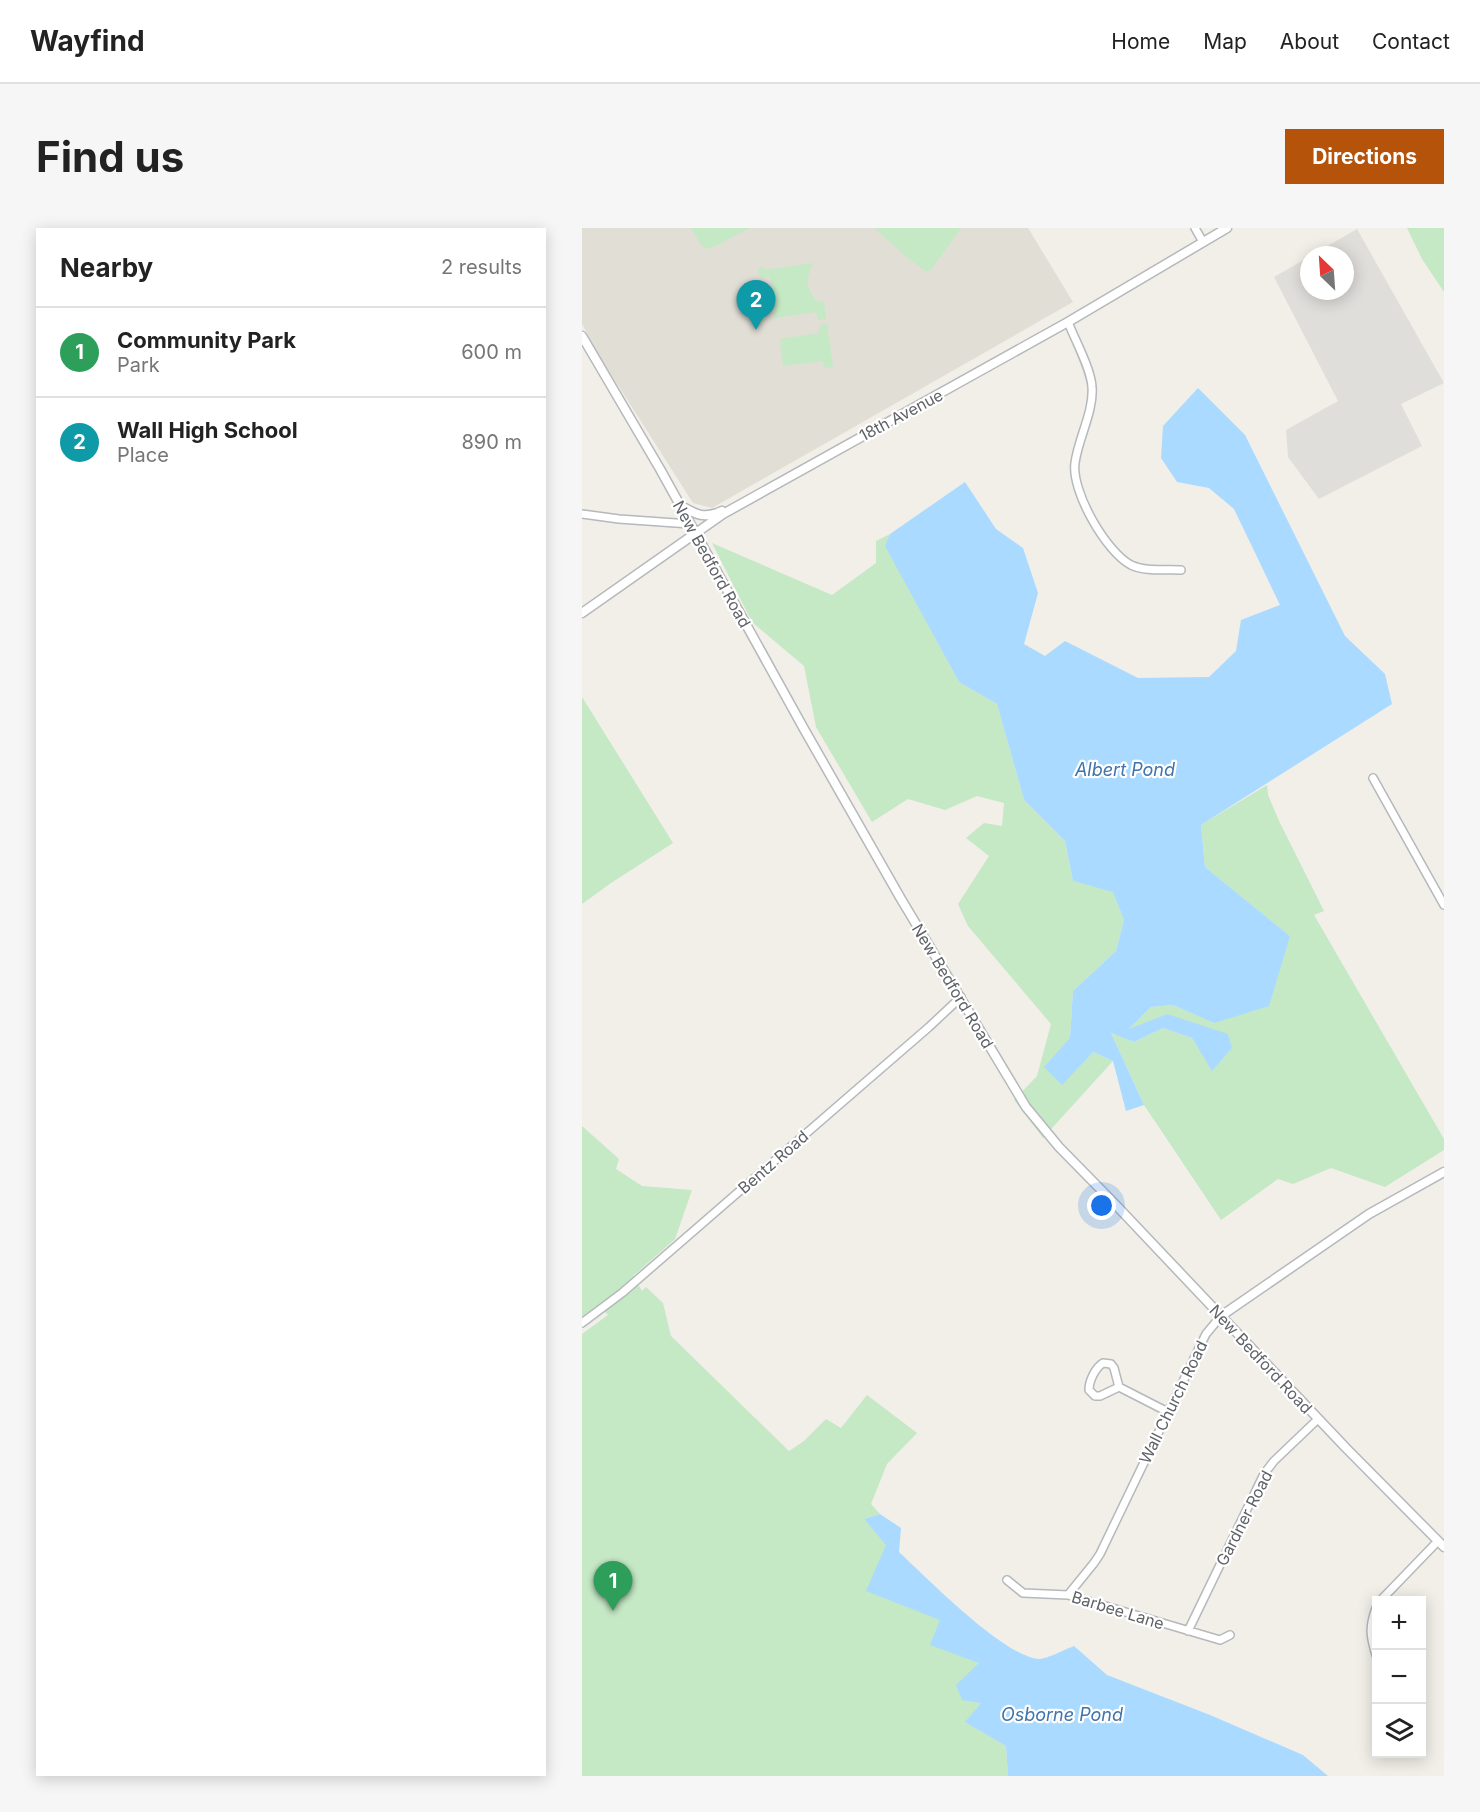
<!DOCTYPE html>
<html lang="en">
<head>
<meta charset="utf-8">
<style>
	:root { --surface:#fff; --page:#f6f6f6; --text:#222; --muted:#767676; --line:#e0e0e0; --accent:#b45309 }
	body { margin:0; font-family:Inter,sans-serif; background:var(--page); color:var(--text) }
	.controls { position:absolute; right:18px; bottom:18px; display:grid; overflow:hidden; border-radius:0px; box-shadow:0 3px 15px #0003 }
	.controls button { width:54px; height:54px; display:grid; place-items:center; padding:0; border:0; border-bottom:2px solid var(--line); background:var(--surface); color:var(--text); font:30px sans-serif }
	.compass { position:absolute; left:718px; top:18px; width:54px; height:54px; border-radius:50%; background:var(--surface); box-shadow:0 3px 15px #0003; rotate:335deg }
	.you { position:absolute; left:520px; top:978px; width:21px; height:21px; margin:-15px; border:4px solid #fff; border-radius:50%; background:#1a73e8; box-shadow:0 0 0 9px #1a73e833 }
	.badge { display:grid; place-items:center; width:39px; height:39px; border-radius:50%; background:var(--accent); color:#fff; font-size:20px; font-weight:700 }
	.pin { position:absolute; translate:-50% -50px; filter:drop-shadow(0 2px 3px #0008) }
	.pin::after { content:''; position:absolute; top:32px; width:21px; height:18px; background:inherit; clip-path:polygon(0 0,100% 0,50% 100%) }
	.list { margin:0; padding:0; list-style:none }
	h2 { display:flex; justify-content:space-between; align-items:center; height:78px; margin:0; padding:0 24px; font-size:26px }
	h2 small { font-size:20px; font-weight:400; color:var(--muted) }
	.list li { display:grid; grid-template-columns:39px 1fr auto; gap:18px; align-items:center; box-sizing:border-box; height:90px; padding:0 24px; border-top:2px solid var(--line) }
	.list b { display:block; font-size:22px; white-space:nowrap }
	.list p { margin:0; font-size:20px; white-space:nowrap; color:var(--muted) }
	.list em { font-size:20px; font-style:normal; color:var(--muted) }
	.icon { flex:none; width:33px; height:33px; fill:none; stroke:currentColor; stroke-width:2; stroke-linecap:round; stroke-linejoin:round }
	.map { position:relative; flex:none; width:862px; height:1548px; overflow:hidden; border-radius:0px }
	header { display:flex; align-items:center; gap:36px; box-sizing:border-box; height:84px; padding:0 30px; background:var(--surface); border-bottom:2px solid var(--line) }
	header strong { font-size:28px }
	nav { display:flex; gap:33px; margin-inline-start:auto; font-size:21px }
	.intro { display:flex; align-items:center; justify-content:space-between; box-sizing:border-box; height:144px; padding:0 36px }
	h1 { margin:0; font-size:42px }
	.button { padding:15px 27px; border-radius:0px; background:var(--accent); color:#fff; font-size:21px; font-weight:700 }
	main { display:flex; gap:36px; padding:0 36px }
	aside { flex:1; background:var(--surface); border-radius:0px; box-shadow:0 3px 15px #0003 }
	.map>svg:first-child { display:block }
	.industrial { fill:#e0deda }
	.education { fill:#e1ded6 }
	.green { fill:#c5e8c5 }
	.water { fill:#aadaff }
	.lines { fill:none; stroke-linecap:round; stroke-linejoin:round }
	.minor-casing { stroke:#b5b8bc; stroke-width:10 }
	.tertiary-casing { stroke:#b5b8bc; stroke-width:11 }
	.minor { stroke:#fff; stroke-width:7 }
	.tertiary { stroke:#fff; stroke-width:8 }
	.labels { text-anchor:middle; stroke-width:4.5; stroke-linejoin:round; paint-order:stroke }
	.street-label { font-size:16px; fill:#5f6368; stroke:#fff }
	.water-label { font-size:18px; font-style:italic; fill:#4174aa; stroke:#fff }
</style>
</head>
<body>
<header>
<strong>Wayfind</strong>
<nav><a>Home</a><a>Map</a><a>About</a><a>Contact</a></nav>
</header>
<div class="intro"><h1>Find us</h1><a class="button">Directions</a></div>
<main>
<aside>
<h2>Nearby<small>2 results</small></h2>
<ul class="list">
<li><span class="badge" style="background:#2e9e5b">1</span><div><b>Community Park</b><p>Park</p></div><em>600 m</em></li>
<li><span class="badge" style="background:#0f9aa8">2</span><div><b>Wall High School</b><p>Place</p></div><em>890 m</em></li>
</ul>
</aside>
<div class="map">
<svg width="862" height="1548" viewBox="0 0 862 1548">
	<rect width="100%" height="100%" fill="#f1efe8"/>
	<path class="industrial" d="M 775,1 L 862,155 L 819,176 L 840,218 L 737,271 L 706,229 L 704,202 L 756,173 L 692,49 L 727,29 L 727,63 L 763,63 L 763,27 L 730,27 Z"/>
	<path class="education" d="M 0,0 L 446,0 L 491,74 L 130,280 L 111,275 L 16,126 L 0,96 Z"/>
	<path class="green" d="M 109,0 L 168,0 L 127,21 L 120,18 Z
		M 293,0 L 379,0 L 349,42 L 343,43 L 321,26 Z
		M 825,0 L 862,0 L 862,64 L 840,31 Z
		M 231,35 C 223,51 224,62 236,74 L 242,73 L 244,91 L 236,92 L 234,84 L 192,90 L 191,84 L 193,84 L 188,48 L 178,50 L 176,40 L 182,39 L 182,42 Z
		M 245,96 L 251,139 L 242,140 L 241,133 L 201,138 L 198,111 L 237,105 L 237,97 Z
		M 308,306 L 304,318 L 377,454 L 415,476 L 442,572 L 483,613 L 491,653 L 531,663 L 542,692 L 534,723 L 491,763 L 488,810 L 511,824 L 531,833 L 461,910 L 432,872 L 455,848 L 469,796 L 386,698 L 376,676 L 407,628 L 384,610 L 402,595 L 420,598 L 422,575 L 395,568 L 363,582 L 326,571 L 290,594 L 234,499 L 222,438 L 170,394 L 130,315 L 250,367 L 294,335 L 294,313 Z
		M 0,469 L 91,615 L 29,655 L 0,676 Z
		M 685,557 L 686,567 L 698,595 L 742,683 L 732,687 L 862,911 L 862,922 L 803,959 L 749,940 L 711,956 L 696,951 L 639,992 L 562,877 L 529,805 L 552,814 L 581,800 L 610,810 L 630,842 L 650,820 L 585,786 L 546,802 L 569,779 L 591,777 L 632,795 L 708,708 L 623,639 L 619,597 Z
		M 0,898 L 37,931 L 34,941 L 60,958 L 110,962 L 93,1011 L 51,1048 L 60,1063 L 64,1059 L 81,1075 L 89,1108 L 207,1223 L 222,1213 L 244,1191 L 259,1200 L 285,1167 L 335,1205 L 305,1236 L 289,1276 L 298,1286 L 282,1291 L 304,1316 L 358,1392 L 397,1436 L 399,1475 L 384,1494 L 424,1518 L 426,1548 L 0,1548 L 0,1106 L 26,1087 L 17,1077 L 0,1089 Z"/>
	<path class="water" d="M 616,160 L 663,207 L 763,408 L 803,446 L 810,476 L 619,597 L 623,639 L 708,708 L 687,778 L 632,795 L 591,777 L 569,779 L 547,801 L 585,786 L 646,806 L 650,820 L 630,843 L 610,810 L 581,800 L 552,814 L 529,805 L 562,877 L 544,883 L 531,833 L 511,824 L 480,857 L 462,839 L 488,810 L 491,763 L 534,723 L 542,692 L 531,664 L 491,653 L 483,613 L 442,572 L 415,476 L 377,454 L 303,318 L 308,306 L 383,254 L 414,301 L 441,320 L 456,365 L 442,416 L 463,428 L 483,413 L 556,450 L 627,449 L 654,423 L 659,392 L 698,377 L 652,281 L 627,260 L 595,254 L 579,230 L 581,198 Z
		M 298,1286 L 319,1300 L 317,1324 C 344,1349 422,1429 457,1431 C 465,1431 484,1421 492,1418 L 525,1447 L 628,1487 L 721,1527 L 746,1548 L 426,1548 L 424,1518 L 383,1494 L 399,1475 L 380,1472 L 374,1457 L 397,1435 L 348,1417 L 358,1392 L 284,1363 L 304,1317 L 282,1291 Z"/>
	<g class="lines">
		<g class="minor-casing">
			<path id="minor" d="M 613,0 L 621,14
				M 486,94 C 493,112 509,141 510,159 C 512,183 496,211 493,235 C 489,263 524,324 549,337 C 564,344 582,341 599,342
				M 0,286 L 37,291 L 108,296
				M 791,550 L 862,677
				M 0,1095 L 40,1065 L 347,799 L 379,769
				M 521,1135 L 529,1136 L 532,1140 L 537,1159 L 518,1168 L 513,1168 L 507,1162 C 507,1153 513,1140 521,1135 Z
				M 537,1159 L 586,1184
				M 425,1352 L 441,1365 L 486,1367 L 638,1412 L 648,1407
				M 486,1367 L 512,1335 L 518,1326 L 620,1114 L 624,1106 L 639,1088
				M 799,1372 L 856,1313
				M 794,1380 C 787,1399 788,1408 794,1427
				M 606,1403 L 682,1246 L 692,1233 L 736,1191"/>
		</g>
		<g class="tertiary-casing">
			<path id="tertiary" d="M 0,108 L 78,241 L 222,501 L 319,671 L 444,879 L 477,919 L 532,975 L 764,1220 L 862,1319
				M 99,278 C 115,287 122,291 140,283
				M 0,385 L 141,286 L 486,94 L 645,0
				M 639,1088 L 787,986 L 862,944"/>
		</g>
		<use href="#minor" class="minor"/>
		<use href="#tertiary" class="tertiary"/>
	</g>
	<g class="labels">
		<g class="street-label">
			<text transform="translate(319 187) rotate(-28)" y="6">18th Avenue</text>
			<text transform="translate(130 336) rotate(61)" y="6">New Bedford Road</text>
			<text transform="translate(371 758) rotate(59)" y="6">New Bedford Road</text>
			<text transform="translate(191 934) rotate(-41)" y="6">Bentz Road</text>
			<text transform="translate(679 1131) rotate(47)" y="6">New Bedford Road</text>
			<text transform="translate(591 1174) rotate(-64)" y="6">Wall Church Road</text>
			<text transform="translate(662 1290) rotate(-63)" y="6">Gardner Road</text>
			<text transform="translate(536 1382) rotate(17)" y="6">Barbee Lane</text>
		</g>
		<g class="water-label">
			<text x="543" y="548">Albert Pond</text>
			<text x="480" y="1493">Osborne Pond</text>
		</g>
	</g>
</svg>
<div class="controls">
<button>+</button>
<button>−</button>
<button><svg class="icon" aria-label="layers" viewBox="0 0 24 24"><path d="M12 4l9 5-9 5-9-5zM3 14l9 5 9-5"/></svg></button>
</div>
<svg class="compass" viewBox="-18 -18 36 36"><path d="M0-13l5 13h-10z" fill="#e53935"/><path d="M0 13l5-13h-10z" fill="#767676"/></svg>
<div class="you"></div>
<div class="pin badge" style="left:31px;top:1383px;background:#2e9e5b">1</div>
<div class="pin badge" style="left:174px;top:102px;background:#0f9aa8">2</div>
</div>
</main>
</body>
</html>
